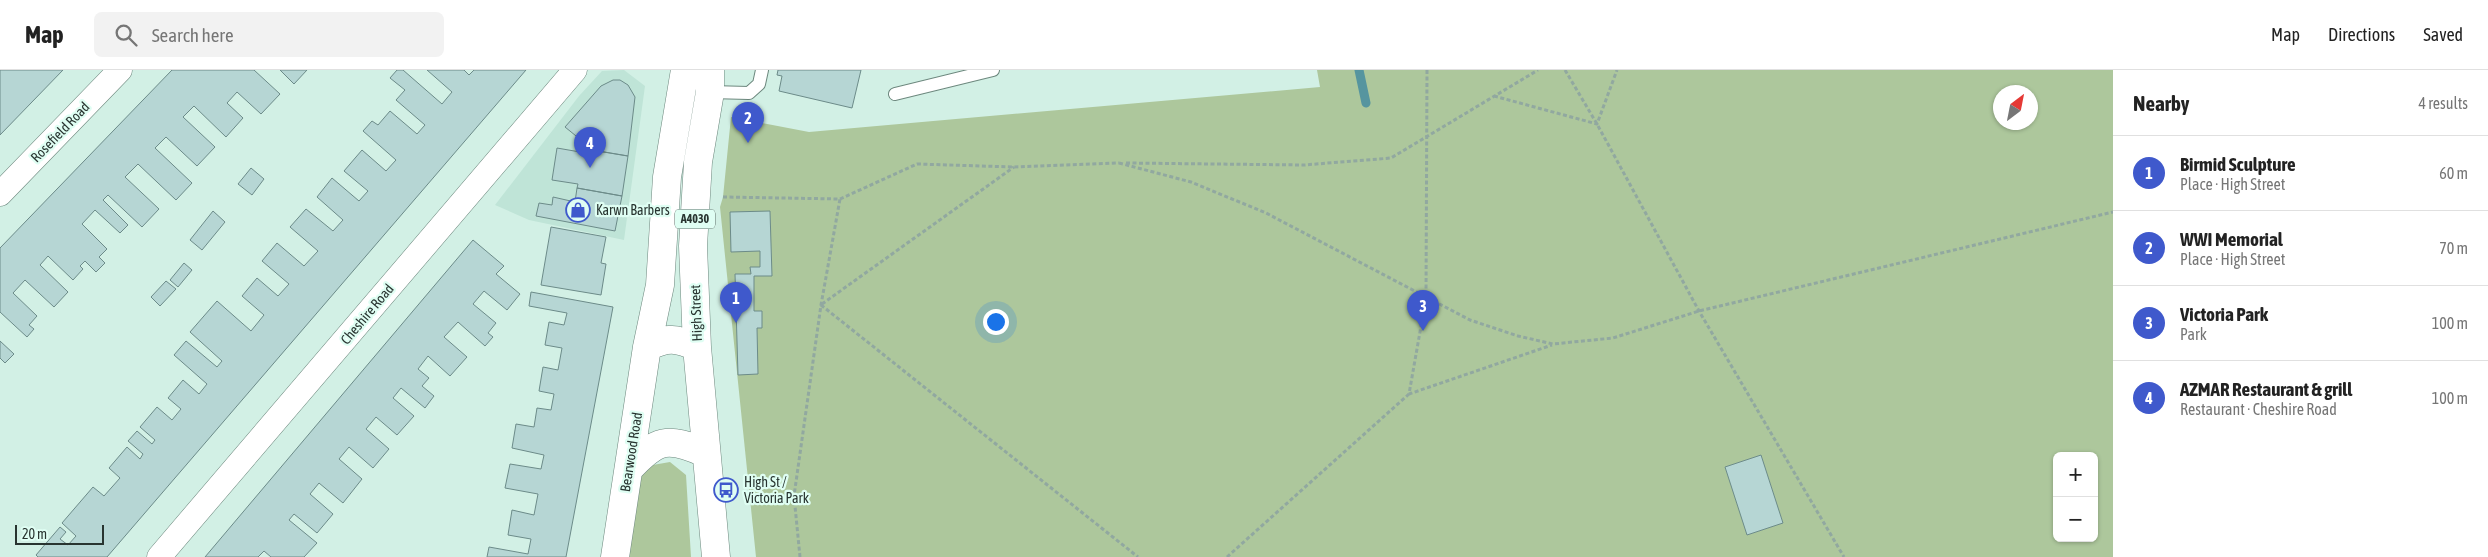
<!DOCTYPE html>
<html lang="en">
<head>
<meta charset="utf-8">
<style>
	:root { --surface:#fff; --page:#f2f2f2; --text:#222; --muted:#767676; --line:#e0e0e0; --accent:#3f59cc }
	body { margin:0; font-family:"Asap Condensed",sans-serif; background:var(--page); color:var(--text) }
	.controls { position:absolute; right:15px; bottom:15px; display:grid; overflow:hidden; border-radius:8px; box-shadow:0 1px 4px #0004 }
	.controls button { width:45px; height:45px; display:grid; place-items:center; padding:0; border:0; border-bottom:1px solid var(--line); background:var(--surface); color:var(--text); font:25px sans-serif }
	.compass { position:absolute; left:1993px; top:15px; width:45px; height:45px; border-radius:50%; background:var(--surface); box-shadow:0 1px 4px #0004; rotate:32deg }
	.scale { position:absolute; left:15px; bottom:12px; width:89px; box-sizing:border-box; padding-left:5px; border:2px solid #283430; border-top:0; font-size:14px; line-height:18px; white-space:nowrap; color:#283430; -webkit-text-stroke:4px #dffef3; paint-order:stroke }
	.you { position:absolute; left:995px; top:251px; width:18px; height:18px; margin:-12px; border:4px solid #fff; border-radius:50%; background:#1a73e8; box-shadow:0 0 0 8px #1a73e833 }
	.badge { display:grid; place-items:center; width:32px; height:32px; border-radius:50%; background:var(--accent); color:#fff; font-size:16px; font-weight:700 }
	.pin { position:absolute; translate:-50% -41px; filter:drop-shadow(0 1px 2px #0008) }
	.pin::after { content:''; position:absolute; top:26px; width:18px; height:15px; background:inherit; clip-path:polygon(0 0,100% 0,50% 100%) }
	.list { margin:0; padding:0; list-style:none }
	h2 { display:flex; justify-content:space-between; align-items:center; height:65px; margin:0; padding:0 20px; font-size:21px }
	h2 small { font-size:16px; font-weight:400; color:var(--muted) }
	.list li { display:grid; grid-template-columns:32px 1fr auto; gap:15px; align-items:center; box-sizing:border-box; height:75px; padding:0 20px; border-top:1px solid var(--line) }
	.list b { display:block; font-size:19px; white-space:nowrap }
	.list p { margin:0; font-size:16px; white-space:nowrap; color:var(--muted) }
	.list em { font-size:16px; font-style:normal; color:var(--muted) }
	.icon { flex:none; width:28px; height:28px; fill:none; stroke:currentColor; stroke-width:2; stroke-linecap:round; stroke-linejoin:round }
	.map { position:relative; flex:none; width:2113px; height:487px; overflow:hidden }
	header { display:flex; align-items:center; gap:30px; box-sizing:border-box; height:70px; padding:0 25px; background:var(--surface); border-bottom:1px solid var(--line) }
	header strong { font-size:24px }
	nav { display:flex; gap:28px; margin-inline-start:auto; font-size:18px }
	.search { width:350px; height:45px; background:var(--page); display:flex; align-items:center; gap:12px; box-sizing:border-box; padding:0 18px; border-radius:8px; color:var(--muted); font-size:19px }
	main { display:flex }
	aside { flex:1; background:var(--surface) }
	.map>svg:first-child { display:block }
	.built { fill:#bfe4d7 }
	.green { fill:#adc79c; fill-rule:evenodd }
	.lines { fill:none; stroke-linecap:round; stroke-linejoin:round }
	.stream { stroke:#56959f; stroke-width:9 }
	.building { fill:#b6d6d4; stroke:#6c8b89 }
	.service-casing { stroke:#6d887e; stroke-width:14 }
	.minor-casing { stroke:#6d887e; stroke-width:25 }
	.primary-casing { stroke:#6d887e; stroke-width:29 }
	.path { stroke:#91a8a0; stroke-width:3; stroke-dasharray:4 2.5; stroke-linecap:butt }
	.service { stroke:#fff; stroke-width:12 }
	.minor { stroke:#fff; stroke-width:24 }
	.primary { stroke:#fff; stroke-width:28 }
	.labels { text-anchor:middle; stroke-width:4.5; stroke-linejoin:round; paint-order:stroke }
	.shield { fill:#dffef3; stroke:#5f716a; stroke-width:1 }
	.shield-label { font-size:12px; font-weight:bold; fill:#283430 }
	.street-label { font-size:14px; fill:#283430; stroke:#dffef3 }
	.poi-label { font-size:14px; fill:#283430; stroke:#dffef3; text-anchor:start }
</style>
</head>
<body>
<header>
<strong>Map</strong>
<div class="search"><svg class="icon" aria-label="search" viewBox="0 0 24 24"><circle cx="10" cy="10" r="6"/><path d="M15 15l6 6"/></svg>Search here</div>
<nav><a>Map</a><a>Directions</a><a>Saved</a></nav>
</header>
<main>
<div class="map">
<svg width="2113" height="487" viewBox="0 0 2113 487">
	<rect width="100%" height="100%" fill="#d2f0e5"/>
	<path class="built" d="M 624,0 L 645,16 L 624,170 L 529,150 L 495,135 L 579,26 L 602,1 Z"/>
	<path class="green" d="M 1317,0 L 2113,0 L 2113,487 L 756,487 L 720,137 L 723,127 L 731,47 L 809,62 L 1320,17 ZM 2000,22 L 2030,22 L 2030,52 L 2000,52 ZM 2057,386 L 2094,386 L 2094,468 L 2057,468 Z
		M 670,392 L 686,405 L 691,487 L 624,487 L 635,417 L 647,396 Z"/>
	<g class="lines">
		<path class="stream" d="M 1359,0 L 1366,33"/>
	</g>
	<path class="building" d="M 0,0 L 63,0 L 0,65 Z
		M 172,0 L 254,0 L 280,24 L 261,44 L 237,22 L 227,33 L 243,48 L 226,67 L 194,36 L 183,47 L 215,77 L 197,96 L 166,67 L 155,78 L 192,113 L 176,130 L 138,94 L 125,107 L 159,139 L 142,157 L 108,125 L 103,130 L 128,155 L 120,163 L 95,140 L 82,154 L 107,179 L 99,187 L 105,193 L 96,202 L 85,191 L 80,196 L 83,199 L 73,210 L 48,186 L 40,195 L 68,222 L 54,237 L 25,210 L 13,223 L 37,246 L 29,255 L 34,259 L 27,267 L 0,242 L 0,178 Z
		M 280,0 L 307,0 L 294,14 Z
		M 397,0 L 403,0 L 442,34 L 452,22 L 427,0 L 464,0 L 469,5 L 474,0 L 526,0 L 107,487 L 38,487 L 36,485 L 60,457 L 66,462 L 60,469 L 68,475 L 76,466 L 62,453 L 93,417 L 104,426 L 120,408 L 109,398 L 127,377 L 140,389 L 143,384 L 128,371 L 137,361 L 152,374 L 155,370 L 140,357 L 157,337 L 172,350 L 181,339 L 168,328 L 183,310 L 199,324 L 207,314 L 174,285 L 186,271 L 217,297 L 222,291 L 190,262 L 217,231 L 251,261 L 264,245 L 242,226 L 257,208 L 278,226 L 289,214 L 262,191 L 277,173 L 304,196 L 318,181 L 290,157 L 306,139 L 333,161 L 343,150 L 317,127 L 332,108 L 359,131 L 368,121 L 344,101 L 362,80 L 386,101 L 396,90 L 363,61 L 372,51 L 378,55 L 390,41 L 417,64 L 425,55 L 396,30 L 405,20 L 390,8 Z
		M 778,0 L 861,0 L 852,38 L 779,21 L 782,6 L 777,5 Z
		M 613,10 L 620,10 L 628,15 L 635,27 L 628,86 L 580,78 L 581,70 L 565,57 L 601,16 Z
		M 557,78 L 580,82 L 580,78 L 628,86 L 622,126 L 577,118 L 578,114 L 552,110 Z
		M 251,98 L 264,109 L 252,125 L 238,114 Z
		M 577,118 L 622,126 L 615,161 L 536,146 L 539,133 L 552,135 L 553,127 L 575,132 Z
		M 213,141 L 225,152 L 202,180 L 190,170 Z
		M 770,141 L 772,206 L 754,206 L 754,241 L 762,241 L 762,258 L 757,258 L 758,304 L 738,305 L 735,204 L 751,204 L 750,197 L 760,197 L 760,181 L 731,182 L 730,142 Z
		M 551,157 L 606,167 L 601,193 L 606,194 L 601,225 L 541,215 Z
		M 473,170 L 504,196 L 496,204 L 520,224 L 507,240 L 484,221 L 473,234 L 496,253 L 488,263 L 493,267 L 485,276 L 458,252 L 444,267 L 467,287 L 450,306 L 428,286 L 418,299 L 429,308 L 422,316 L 434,326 L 425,338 L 401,318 L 393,328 L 414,346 L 397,365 L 376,347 L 366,359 L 389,379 L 373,398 L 349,377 L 339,389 L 362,409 L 343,433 L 319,413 L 310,424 L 333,444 L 317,463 L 294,444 L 289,450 L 317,473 L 304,487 L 271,487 L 264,481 L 258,487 L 205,487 Z
		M 184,193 L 192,200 L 178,217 L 170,210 Z
		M 166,211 L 176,219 L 160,236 L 151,227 Z
		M 531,222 L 613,237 L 566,487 L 487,487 L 489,477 L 528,484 L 531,469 L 508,465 L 512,440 L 534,445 L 538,424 L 505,418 L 510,394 L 541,399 L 544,385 L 512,378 L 516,354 L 534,357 L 537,338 L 551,340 L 554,324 L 539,321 L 543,297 L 558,300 L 562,278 L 545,275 L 549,252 L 564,255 L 567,243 L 529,236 Z
		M 0,271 L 14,284 L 5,293 L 0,288 Z
		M 1761,385 L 1783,453 L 1747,465 L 1725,397 Z"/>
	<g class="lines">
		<g class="service-casing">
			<path id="service" d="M 710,22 L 749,23 L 759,14 L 762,0
				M 895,24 L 993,0"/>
		</g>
		<g class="minor-casing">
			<path id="minor" d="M 0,124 L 120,0
				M 159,487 L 575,0"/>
		</g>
		<g class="primary-casing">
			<path id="primary" d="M 710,0 L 710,22 L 698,92 L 693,176 L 697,277 L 716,487
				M 647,277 C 668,267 676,268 697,277
				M 629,399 C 657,369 667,366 705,383
				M 615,487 L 647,277 L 660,215 L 667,107 L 685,0"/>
		</g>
		<path class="path" d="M 1427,0 L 1426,228 L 1409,324 L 1552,275
			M 1565,0 L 1597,54 L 1699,241 L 1844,487
			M 1494,26 L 1597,54 L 1617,0
			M 1119,93 L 1191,112 L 1266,143 L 1470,250 L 1518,266 L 1553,274 L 1613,268 L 1699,241 L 2113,142
			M 1126,93 L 1304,95 L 1391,88 L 1538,0
			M 723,127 L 840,129 L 917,94 L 1014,97 L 1119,93
			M 822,234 L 1014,97
			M 821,235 L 1138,487
			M 800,487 L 794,426 L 821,235 L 840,129
			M 1227,487 L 1409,324"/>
		<use href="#service" class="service"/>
		<use href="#minor" class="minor"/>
		<use href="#primary" class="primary"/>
	</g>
	<defs>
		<g id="shop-ring" transform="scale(1.25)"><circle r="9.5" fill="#dffef3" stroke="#3f59cc" stroke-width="1.5"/><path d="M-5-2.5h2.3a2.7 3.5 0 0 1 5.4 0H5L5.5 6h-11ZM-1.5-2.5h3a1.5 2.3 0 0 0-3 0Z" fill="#3f59cc"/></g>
		<g id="bus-ring" transform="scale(1.25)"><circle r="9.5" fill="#dffef3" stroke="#3f59cc" stroke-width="1.5"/><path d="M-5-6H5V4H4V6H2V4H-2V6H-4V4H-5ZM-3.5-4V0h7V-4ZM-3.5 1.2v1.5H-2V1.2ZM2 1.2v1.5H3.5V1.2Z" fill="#3f59cc"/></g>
	</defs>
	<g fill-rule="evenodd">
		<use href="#shop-ring" x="578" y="140"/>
		<use href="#bus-ring" x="726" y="420"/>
	</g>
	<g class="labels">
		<rect class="shield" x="675" y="139.5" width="40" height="19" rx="4"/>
		<g class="shield-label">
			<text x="695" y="153">A4030</text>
		</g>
		<g class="street-label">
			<text transform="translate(60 62) rotate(-46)" y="5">Rosefield Road</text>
			<text transform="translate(696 243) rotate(-92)" y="5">High Street</text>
			<text transform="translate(367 244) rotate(-50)" y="5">Cheshire Road</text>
			<text transform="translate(631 382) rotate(-81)" y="5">Bearwood Road</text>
		</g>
		<g class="poi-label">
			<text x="596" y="145">Karwn Barbers</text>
			<text x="744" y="417">High St /<tspan x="744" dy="16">Victoria Park</tspan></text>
		</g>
	</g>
</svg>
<div class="controls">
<button>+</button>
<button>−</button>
</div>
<svg class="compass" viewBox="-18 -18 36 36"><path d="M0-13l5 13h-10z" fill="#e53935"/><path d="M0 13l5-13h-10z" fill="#767676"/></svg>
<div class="scale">20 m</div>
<div class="you"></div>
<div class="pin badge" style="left:736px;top:253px">1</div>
<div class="pin badge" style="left:748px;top:73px">2</div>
<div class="pin badge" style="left:1423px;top:261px">3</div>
<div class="pin badge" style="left:590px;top:98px">4</div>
</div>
<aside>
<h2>Nearby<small>4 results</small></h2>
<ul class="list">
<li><span class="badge">1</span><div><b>Birmid Sculpture</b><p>Place · High Street</p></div><em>60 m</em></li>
<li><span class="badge">2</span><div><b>WWI Memorial</b><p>Place · High Street</p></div><em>70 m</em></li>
<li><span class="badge">3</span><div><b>Victoria Park</b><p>Park</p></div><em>100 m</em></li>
<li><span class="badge">4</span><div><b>AZMAR Restaurant &amp; grill</b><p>Restaurant · Cheshire Road</p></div><em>100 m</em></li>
</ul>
</aside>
</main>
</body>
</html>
